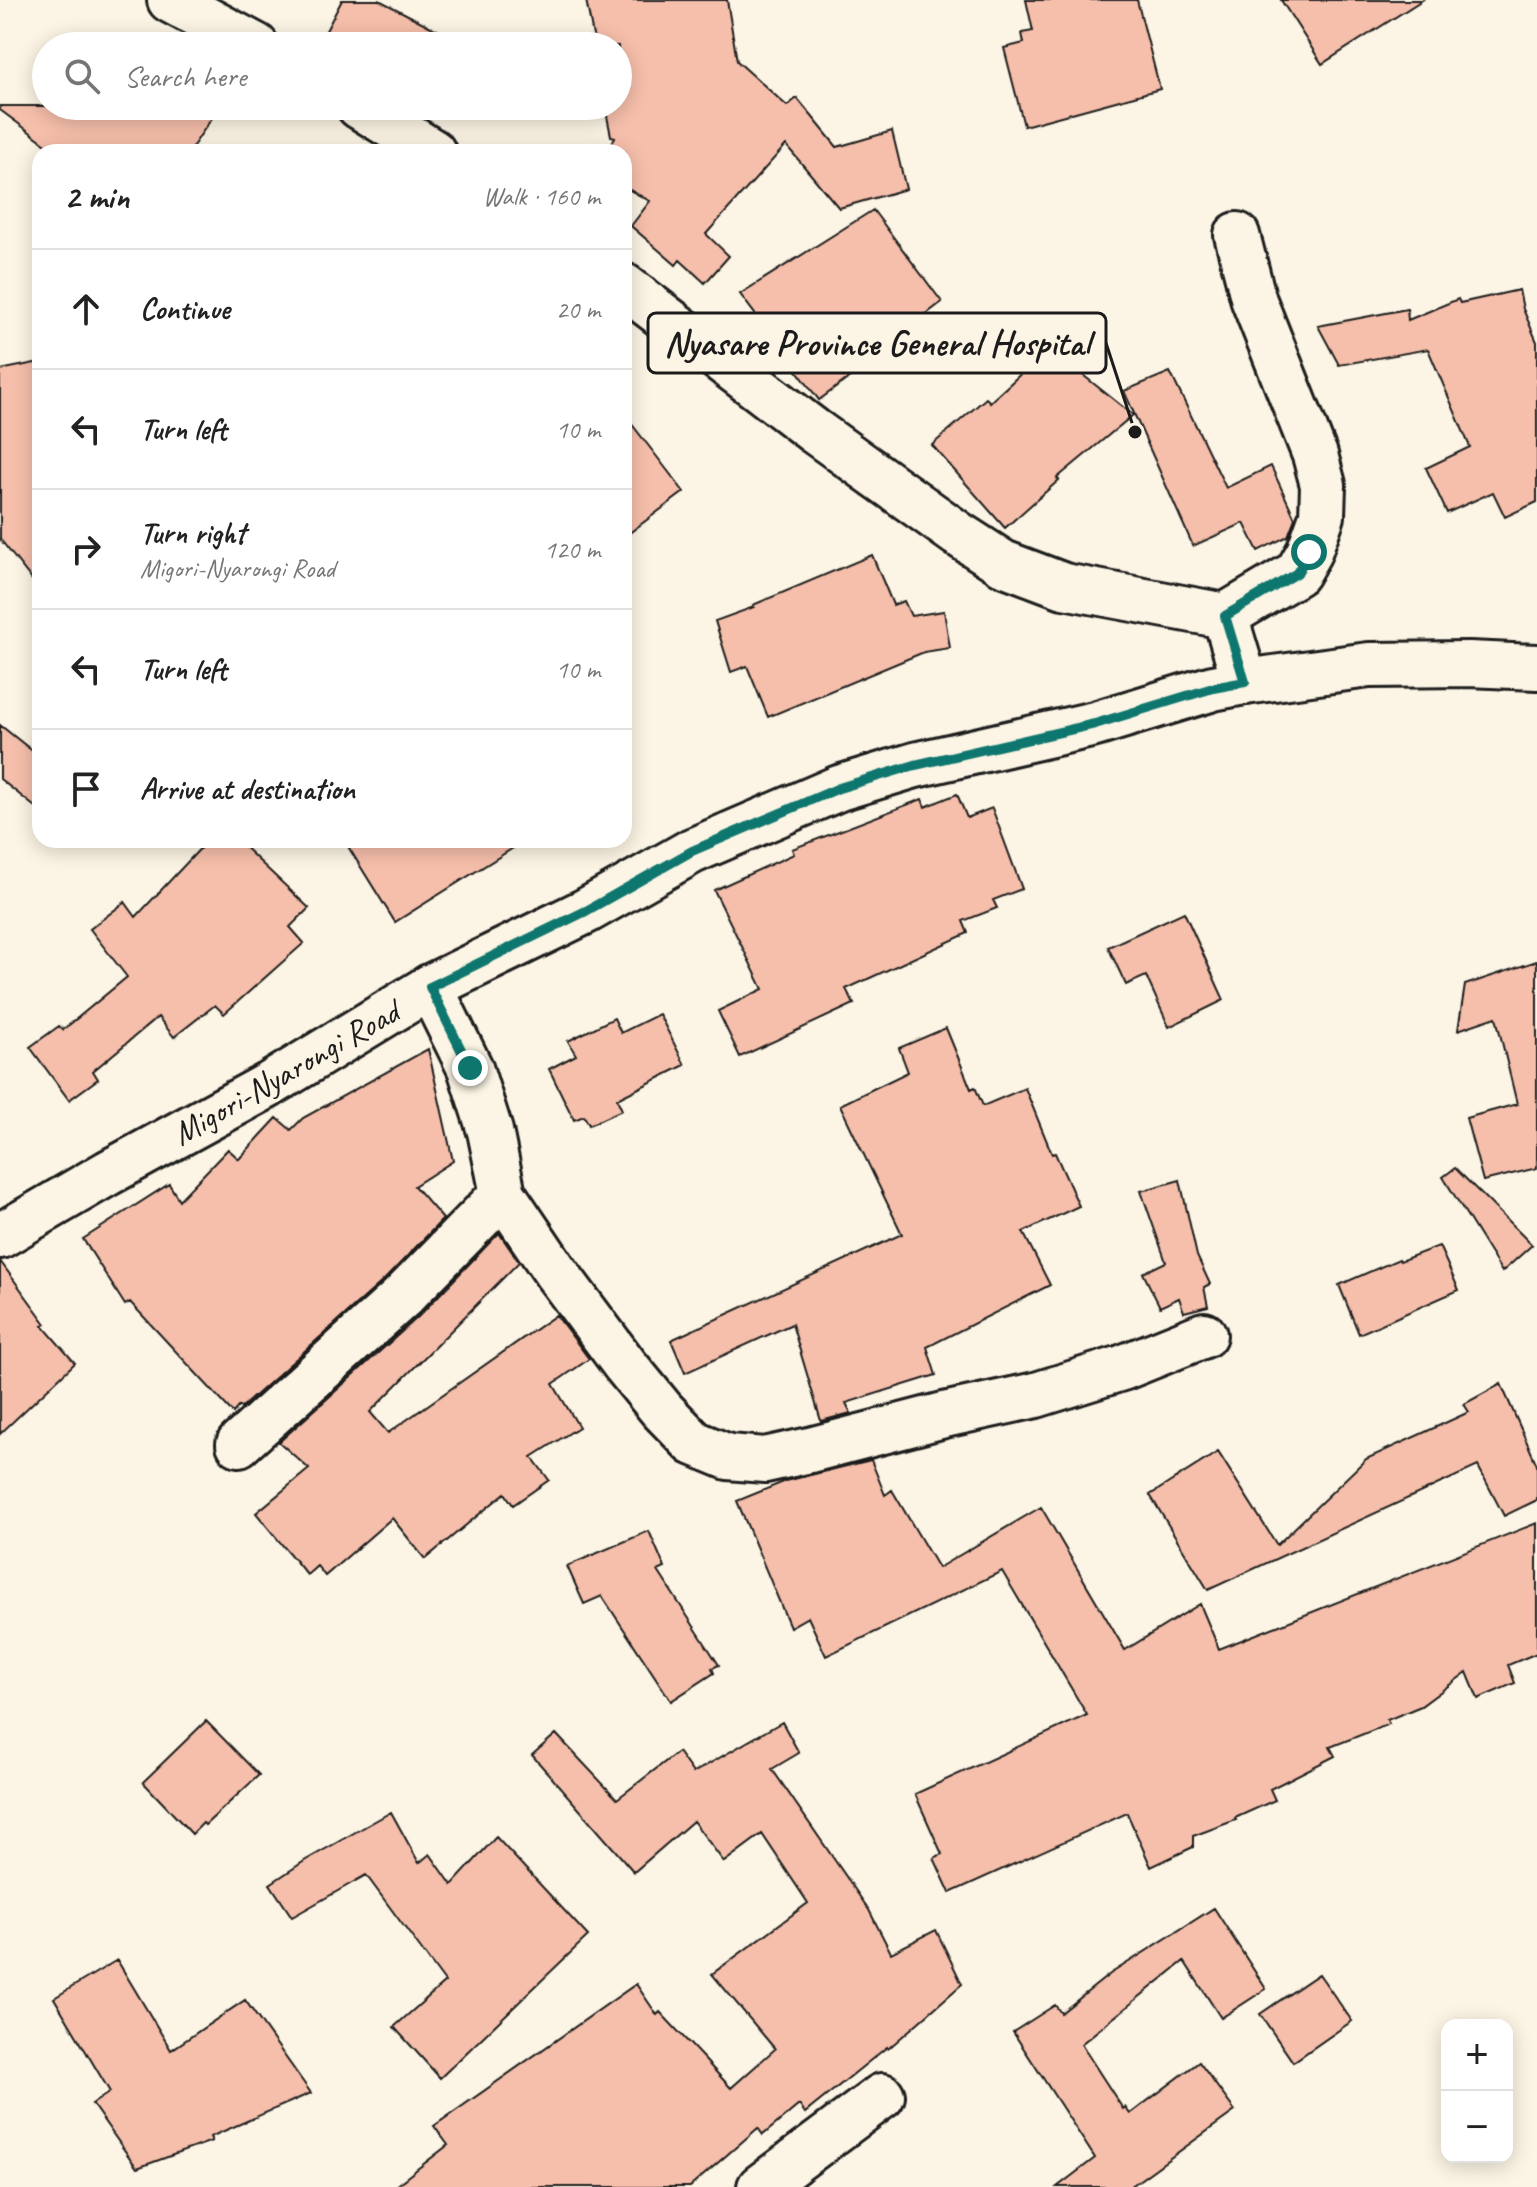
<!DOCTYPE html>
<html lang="en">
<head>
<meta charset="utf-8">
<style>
	:root { --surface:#fff; --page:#f2f2f2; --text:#222; --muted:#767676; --line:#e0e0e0 }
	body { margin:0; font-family:Caveat,sans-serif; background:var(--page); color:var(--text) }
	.controls { position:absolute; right:24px; bottom:24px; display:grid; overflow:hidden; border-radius:16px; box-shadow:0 4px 20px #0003 }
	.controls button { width:72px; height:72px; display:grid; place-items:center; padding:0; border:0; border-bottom:2px solid var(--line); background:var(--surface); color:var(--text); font:40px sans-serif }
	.stop { position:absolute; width:24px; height:24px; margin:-18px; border:6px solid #0f766e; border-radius:50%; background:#fff }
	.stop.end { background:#0f766e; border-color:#fff; box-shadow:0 2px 8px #0008 }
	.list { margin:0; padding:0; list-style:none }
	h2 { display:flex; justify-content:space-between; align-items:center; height:104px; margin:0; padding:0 32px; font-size:34px }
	h2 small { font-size:26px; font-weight:400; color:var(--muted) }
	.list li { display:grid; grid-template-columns:52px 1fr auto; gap:24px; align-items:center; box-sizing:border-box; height:120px; padding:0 32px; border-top:2px solid var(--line) }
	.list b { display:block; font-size:30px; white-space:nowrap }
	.list p { margin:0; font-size:26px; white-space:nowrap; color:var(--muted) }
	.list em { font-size:26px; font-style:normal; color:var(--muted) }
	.icon { flex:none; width:44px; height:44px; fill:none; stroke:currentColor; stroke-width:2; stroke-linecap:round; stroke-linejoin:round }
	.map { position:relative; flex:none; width:1537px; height:2187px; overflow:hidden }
	.search { position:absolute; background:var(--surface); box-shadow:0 4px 20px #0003; left:32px; top:32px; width:600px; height:88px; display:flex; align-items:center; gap:20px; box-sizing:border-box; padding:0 28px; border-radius:44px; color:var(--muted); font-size:30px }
	.panel { position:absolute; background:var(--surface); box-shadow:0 4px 20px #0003; left:32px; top:144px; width:600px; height:704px; border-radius:24px }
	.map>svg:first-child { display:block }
	.building { fill:#f6bfab; stroke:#1c1c1c; stroke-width:2 }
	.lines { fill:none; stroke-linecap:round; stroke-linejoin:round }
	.minor-casing { stroke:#1c1c1c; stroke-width:50 }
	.tertiary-casing { stroke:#1c1c1c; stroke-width:50 }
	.minor { stroke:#fcf5e5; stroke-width:44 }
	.tertiary { stroke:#fcf5e5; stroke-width:44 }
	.route { stroke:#0f766e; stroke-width:10 }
	.labels { text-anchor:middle; stroke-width:6; stroke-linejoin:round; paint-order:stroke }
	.street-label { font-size:34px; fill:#1c1c1c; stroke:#fcf5e5 }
	.leader { fill:none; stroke:#1c1c1c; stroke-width:3 }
	.callout-dot { fill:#1c1c1c; stroke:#fcf5e5; stroke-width:3 }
	.callout { fill:#fcf5e5; stroke:#1c1c1c; stroke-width:3 }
	.callout-label { font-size:36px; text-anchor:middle; font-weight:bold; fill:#1c1c1c }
</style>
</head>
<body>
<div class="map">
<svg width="1537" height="2187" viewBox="0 0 1537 2187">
	<rect width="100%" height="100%" fill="#fcf5e5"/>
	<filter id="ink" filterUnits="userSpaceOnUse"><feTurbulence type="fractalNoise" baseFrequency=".0125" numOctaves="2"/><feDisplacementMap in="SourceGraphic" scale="16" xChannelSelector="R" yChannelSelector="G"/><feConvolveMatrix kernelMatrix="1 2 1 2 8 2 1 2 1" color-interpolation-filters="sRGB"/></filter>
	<g filter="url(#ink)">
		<path class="building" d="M 342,0 L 379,0 L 468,46 L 318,46 Z
			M 586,0 L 727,0 L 737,61 L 787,106 L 797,98 L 837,147 L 892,131 L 906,189 L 839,208 L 786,145 L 706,234 L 729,256 L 705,283 L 680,260 L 676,265 L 631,226 L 650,201 L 624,187 L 624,152 L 608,152 L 615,137 L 611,136 L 605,106 L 618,106 L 618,46 L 595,46 Z
			M 1026,0 L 1137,0 L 1160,89 L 1024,126 L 1004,48 L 1024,43 L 1022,33 L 1033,31 Z
			M 1281,0 L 1422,0 L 1322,64 Z
			M 0,106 L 220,106 L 189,152 L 57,152 L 0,110 Z
			M 873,210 L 942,302 L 870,357 L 872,361 L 819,400 L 740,294 Z
			M 1519,290 L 1523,309 L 1537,342 L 1537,502 L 1505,517 L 1493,492 L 1447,513 L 1426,468 L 1470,447 L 1428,349 L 1339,365 L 1318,326 L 1407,309 L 1408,320 L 1458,299 L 1460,303 Z
			M 1049,348 L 1133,415 L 1057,478 L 1059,480 L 1005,528 L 932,445 L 986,398 L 990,402 Z
			M 40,362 L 40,590 L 0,539 L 0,370 Z
			M 1170,372 L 1226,488 L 1271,466 L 1295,518 L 1288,536 L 1258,551 L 1244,523 L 1193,546 L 1124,391 Z
			M 624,414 L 684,492 L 624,537 Z
			M 872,555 L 893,605 L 904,601 L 911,616 L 944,611 L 950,648 L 924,652 L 768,717 L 747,666 L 731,672 L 715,621 L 754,607 L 753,605 Z
			M 0,725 L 40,757 L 40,811 L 0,779 Z
			M 957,794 L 967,818 L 992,808 L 1022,889 L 993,900 L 997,908 L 963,921 L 968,933 L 846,989 L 854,1004 L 740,1057 L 718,1011 L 763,989 L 714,890 L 794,854 L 792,849 L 922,799 L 925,807 Z
			M 208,840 L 237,840 L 309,908 L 290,927 L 304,943 L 224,1014 L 215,1005 L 174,1037 L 158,1017 L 93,1071 L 98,1079 L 69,1100 L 30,1047 L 59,1026 L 63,1030 L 127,977 L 90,929 L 125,902 L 136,917 Z
			M 344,840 L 526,840 L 395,922 Z
			M 1184,912 L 1224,1000 L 1169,1027 L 1146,976 L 1126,985 L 1108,947 Z
			M 1537,961 L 1537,1168 L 1483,1181 L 1466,1118 L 1517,1104 L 1496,1017 L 1458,1030 L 1465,985 Z
			M 659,1014 L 685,1065 L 617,1099 L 622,1110 L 589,1125 L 584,1116 L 574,1120 L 549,1069 L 576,1055 L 568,1041 L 614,1018 L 621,1033 Z
			M 946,1028 L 971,1089 L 975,1087 L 983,1106 L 1025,1088 L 1052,1154 L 1055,1153 L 1079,1206 L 1023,1232 L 1050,1285 L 927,1347 L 936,1375 L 846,1403 L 851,1413 L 821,1421 L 792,1324 L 685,1373 L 671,1340 L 902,1234 L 840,1105 L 908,1072 L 899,1048 Z
			M 428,1049 L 453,1161 L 414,1186 L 443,1219 L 384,1280 L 241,1408 L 239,1406 L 233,1413 L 130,1302 L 125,1305 L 83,1239 L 169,1184 L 179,1200 L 228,1149 L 239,1159 L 277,1118 L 291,1130 L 303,1118 Z
			M 1455,1168 L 1532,1245 L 1502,1272 L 1443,1177 Z
			M 1180,1180 L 1197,1256 L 1210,1284 L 1204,1287 L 1208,1306 L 1184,1312 L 1179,1298 L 1160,1307 L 1143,1273 L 1166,1262 L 1141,1191 Z
			M 499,1233 L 519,1262 L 370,1412 L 388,1433 L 556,1315 L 589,1359 L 553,1384 L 579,1427 L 532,1457 L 549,1480 L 513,1505 L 505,1493 L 425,1559 L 392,1518 L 325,1576 L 317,1566 L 307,1575 L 256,1513 L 309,1469 L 279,1442 L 418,1317 Z
			M 1439,1246 L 1459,1290 L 1359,1334 L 1339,1285 L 1399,1259 L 1400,1261 Z
			M 0,1261 L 46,1324 L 43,1326 L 75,1363 L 0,1434 Z
			M 1501,1384 L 1537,1465 L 1537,1500 L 1504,1516 L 1478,1466 L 1208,1590 L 1150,1495 L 1218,1452 L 1277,1545 L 1366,1459 L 1469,1412 L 1464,1404 Z
			M 871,1460 L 885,1495 L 892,1490 L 938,1568 L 1041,1507 L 1125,1650 L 1200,1604 L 1219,1649 L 1537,1523 L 1537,1653 L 1508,1665 L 1515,1683 L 1478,1699 L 1467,1672 L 1421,1706 L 1387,1720 L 1389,1724 L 1330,1747 L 1335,1756 L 1270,1789 L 1275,1800 L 1235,1818 L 1236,1820 L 1193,1836 L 1193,1847 L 1151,1867 L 1127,1813 L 950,1893 L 934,1858 L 942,1854 L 915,1794 L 1087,1715 L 1002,1571 L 826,1656 L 808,1617 L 790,1627 L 737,1501 L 786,1481 Z
			M 649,1531 L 665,1568 L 658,1571 L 719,1665 L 712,1668 L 714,1673 L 671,1701 L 602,1596 L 584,1604 L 567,1566 Z
			M 206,1721 L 259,1775 L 205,1825 L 203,1823 L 192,1834 L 143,1782 Z
			M 782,1722 L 799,1753 L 772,1769 L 869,1910 L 891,1953 L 936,1930 L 962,1984 L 888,2049 L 887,2047 L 805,2113 L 799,2105 L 763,2135 L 758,2128 L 690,2187 L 394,2187 L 448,2145 L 434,2126 L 636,1984 L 657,2015 L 660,2012 L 731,2088 L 775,2049 L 712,1974 L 808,1903 L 762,1834 L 724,1862 L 693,1821 L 634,1872 L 532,1755 L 556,1734 L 617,1799 L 678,1752 L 693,1773 Z
			M 391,1812 L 419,1863 L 430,1854 L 452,1885 L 496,1837 L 588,1936 L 440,2078 L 394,2027 L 445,1982 L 366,1875 L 292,1917 L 270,1884 L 306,1860 Z
			M 1214,1908 L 1266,1989 L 1221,2018 L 1184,1961 L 1081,2044 L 1123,2109 L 1125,2107 L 1130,2114 L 1199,2062 L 1235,2111 L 1130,2187 L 1057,2187 L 1095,2158 L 1013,2032 L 1055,2005 L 1061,2013 L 1110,1974 Z
			M 117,1960 L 171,2050 L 245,2000 L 311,2093 L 210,2137 L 212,2141 L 137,2168 L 92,2104 L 110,2092 L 54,1998 Z
			M 1319,1974 L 1352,2021 L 1293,2062 L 1260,2014 Z"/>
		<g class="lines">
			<g class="minor-casing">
				<path id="minor" d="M 170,0 L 256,46
					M 359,106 L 433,152
					M 624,286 L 813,430 L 958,534 L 1003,563 L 1064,586 L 1225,616 L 1245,682
					M 1225,616 L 1297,573 L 1309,552 L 1322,516 L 1323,485 L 1315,455 L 1254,301 L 1237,235
					M 430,987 L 470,1068 L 490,1131 L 503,1194 L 555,1271 L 625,1365 L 662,1410 L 694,1443 L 728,1457 L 765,1460 L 810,1450 L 944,1415 L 1036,1395 L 1122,1368 L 1204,1335
					M 239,1444 L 401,1298 L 503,1194
					M 760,2187 L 882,2096"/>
			</g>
			<g class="tertiary-casing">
				<path id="tertiary" d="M 0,1236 L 108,1173 L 269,1085 L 430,987 L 586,911 L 692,851 L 839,788 L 915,765 L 1095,724 L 1213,688 L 1245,682 L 1369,665 L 1469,664 L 1537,667"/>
			</g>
			<use href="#minor" class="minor"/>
			<use href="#tertiary" class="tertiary"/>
		</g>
	</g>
	<g class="lines" filter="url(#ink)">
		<path class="route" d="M 470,1068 L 430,987 L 586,911 L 692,851 L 839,788 L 915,765 L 1095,724 L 1213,688 L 1245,682 L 1225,616 L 1297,573 L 1309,552"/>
	</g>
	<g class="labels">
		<g class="street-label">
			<text transform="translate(285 1072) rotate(-30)" y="12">Migori-Nyarongi Road</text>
		</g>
	</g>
	<path class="leader" d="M1135 432L1106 343"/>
	<circle class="callout-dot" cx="1135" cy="432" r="8"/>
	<rect class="callout" x="648" y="313" width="458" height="60" rx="8"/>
	<g class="callout-label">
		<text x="877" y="355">Nyasare Province General Hospital</text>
	</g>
</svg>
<div class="controls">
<button>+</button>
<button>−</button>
</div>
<div class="stop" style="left:1309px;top:552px"></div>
<div class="stop end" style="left:470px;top:1068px"></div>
<div class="search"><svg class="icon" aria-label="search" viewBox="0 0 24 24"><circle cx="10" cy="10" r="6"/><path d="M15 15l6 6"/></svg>Search here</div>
<section class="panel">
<h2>2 min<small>Walk · 160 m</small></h2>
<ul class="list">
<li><svg class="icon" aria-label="ahead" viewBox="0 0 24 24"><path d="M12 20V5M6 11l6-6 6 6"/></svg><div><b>Continue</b></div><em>20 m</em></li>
<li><svg class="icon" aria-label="left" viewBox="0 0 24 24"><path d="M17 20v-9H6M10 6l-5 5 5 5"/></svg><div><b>Turn left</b></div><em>10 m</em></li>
<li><svg class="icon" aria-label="right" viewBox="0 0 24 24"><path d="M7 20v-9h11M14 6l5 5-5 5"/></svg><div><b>Turn right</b><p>Migori-Nyarongi Road</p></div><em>120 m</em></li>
<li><svg class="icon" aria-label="left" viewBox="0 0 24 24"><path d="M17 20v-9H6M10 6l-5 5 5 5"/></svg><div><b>Turn left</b></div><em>10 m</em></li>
<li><svg class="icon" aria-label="arrive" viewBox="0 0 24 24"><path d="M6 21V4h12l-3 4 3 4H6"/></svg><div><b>Arrive at destination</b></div></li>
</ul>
</section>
</div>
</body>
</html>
